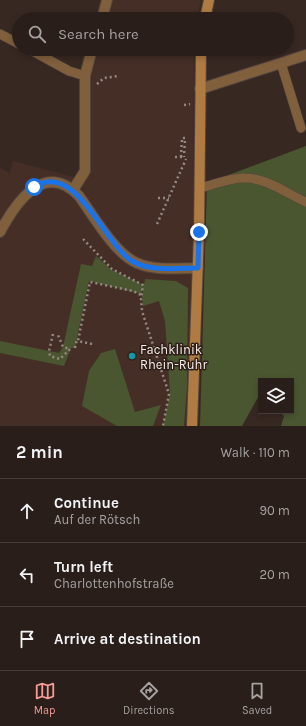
<!DOCTYPE html>
<html lang="en">
<head>
<meta charset="utf-8">
<style>
	:root { --surface:#2a1e1a; --page:#322723; --text:#f1f3f6; --muted:#a5a2a2; --line:#463c39; --accent:#f59c96 }
	body { margin:0; font-family:Karla,sans-serif; background:var(--page); color:var(--text) }
	.controls { position:absolute; right:12px; bottom:12px; display:grid; overflow:hidden; border-radius:0px; box-shadow:0 2px 6px #0003 }
	.controls button { width:36px; height:36px; display:grid; place-items:center; padding:0; border:0; border-bottom:1px solid var(--line); background:var(--surface); color:var(--text); font:20px sans-serif }
	.stop { position:absolute; width:12px; height:12px; margin:-9px; border:3px solid #1a73e8; border-radius:50%; background:#fff }
	.stop.end { background:#1a73e8; border-color:#fff; box-shadow:0 1px 4px #0008 }
	.list { margin:0; padding:0; list-style:none }
	h2 { display:flex; justify-content:space-between; align-items:center; height:52px; margin:0; padding:0 16px; font-size:17px }
	h2 small { font-size:13px; font-weight:400; color:var(--muted) }
	.list li { display:grid; grid-template-columns:26px 1fr auto; gap:12px; align-items:center; box-sizing:border-box; height:64px; padding:0 16px; border-top:1px solid var(--line) }
	.list b { display:block; font-size:15px; white-space:nowrap }
	.list p { margin:0; font-size:13px; white-space:nowrap; color:var(--muted) }
	.list em { font-size:13px; font-style:normal; color:var(--muted) }
	.icon { flex:none; width:22px; height:22px; fill:none; stroke:currentColor; stroke-width:2; stroke-linecap:round; stroke-linejoin:round }
	.map { position:relative; flex:none; width:306px; height:426px; overflow:hidden }
	.search { position:absolute; background:var(--surface); box-shadow:0 2px 6px #0003; left:12px; right:12px; top:12px; height:44px; display:flex; align-items:center; gap:10px; box-sizing:border-box; padding:0 14px; border-radius:22px; color:var(--muted); font-size:15px }
	.sheet { height:244px; background:var(--surface) }
	nav { display:flex; justify-content:space-around; align-items:center; box-sizing:border-box; height:56px; border-top:1px solid var(--line); background:var(--surface); font-size:11px; color:var(--muted) }
	nav a { display:grid; justify-items:center; gap:2px }
	nav .on { color:var(--accent) }
	.map>svg:first-child { display:block }
	.built { fill:#442e25 }
	.green { fill:#4a5630 }
	.lines { fill:none; stroke-linecap:round; stroke-linejoin:round }
	.service-casing { stroke:#53443e; stroke-width:10 }
	.minor-casing { stroke:#53443e; stroke-width:12 }
	.secondary-casing { stroke:#53443e; stroke-width:12 }
	.path { stroke:#968984; stroke-width:2.5; stroke-dasharray:2 3; stroke-linecap:butt }
	.service { stroke:#805f3d; stroke-width:9 }
	.minor { stroke:#805f3d; stroke-width:10 }
	.secondary { stroke:#af7b42; stroke-width:10 }
	.route { stroke:#1a73e8; stroke-width:5 }
	.culture-dot { fill:#0f9aa8; stroke:#2e1f19; stroke-width:1.5 }
	.labels { text-anchor:middle; stroke-width:3; stroke-linejoin:round; paint-order:stroke }
	.poi-label { font-size:13px; fill:#f9eeea; stroke:#2e1f19; text-anchor:start }
</style>
</head>
<body>
<div class="map">
<svg width="306" height="426" viewBox="0 0 306 426">
	<rect width="100%" height="100%" fill="#382822"/>
	<path class="built" d="M 109,0 L 201,0 L 197,19 L 104,19 Z
		M 93,49 L 194,49 L 193,271 L 186,426 L 0,426 L 0,168 L 10,173 L 13,161 L 74,177 L 87,169 L 87,87 Z"/>
	<path class="green" d="M 306,146 L 306,426 L 281,426 L 284,416 L 279,411 L 291,411 L 291,381 L 261,381 L 261,392 L 242,426 L 200,426 L 207,183 Z
		M 96,256 L 112,270 L 142,284 L 144,287 L 141,294 L 89,281 L 75,348 L 71,348 L 64,366 L 0,353 L 0,341 L 59,353 L 63,347 L 81,264 L 92,266 Z
		M 145,279 L 176,281 L 188,288 L 187,387 L 184,426 L 163,426 L 170,393 L 165,321 L 159,301 L 143,306 L 142,296 Z
		M 115,349 L 135,412 L 161,405 L 153,426 L 117,426 L 82,406 L 89,371 L 101,353 Z"/>
	<g class="lines">
		<g class="service-casing">
			<path id="service" d="M 0,34 L 19,44
				M 29,49 L 69,71 L 85,76
				M 281,63 L 301,128
				M 200,188 C 214,185 231,177 245,178 C 267,178 287,194 306,202"/>
		</g>
		<g class="minor-casing">
			<path id="minor" d="M 102,19 L 107,0
				M 200,89 L 306,55
				M 73,190 L 85,171 L 85,76 L 92,49
				M 0,232 C 16,202 45,160 79,196 C 93,215 115,254 137,263 C 155,271 178,268 198,268"/>
		</g>
		<g class="secondary-casing">
			<path id="secondary" d="M 205,19 L 209,0
				M 192,426 L 199,232 L 201,49"/>
		</g>
		<path class="path" d="M 97,84 L 104,78 L 118,76
			M 184,105 L 190,104
			M 175,157 L 182,157
			M 181,157 L 182,138 L 185,138 L 184,157
			M 158,198 L 169,198
			M 157,224 L 186,159
			M 83,239 L 112,269 L 143,285 L 141,299 L 142,311 L 169,394 L 163,426
			M 53,334 L 49,351 L 50,356 L 60,359 L 70,349 L 63,347 L 58,335
			M 92,344 L 78,341 L 90,282 L 133,291 L 141,295
			M 75,348 L 77,339"/>
		<use href="#service" class="service"/>
		<use href="#minor" class="minor"/>
		<use href="#secondary" class="secondary"/>
	</g>
	<g class="lines">
		<path class="route" d="M 34,187 C 76,160 104,244 132,261 C 150,272 177,268 198,268 L 199,232"/>
	</g>
	<circle class="culture-dot" cx="132" cy="356" r="4"/>
	<g class="labels">
		<g class="poi-label">
			<text x="140" y="354">Fachklinik<tspan x="140" dy="15">Rhein-Ruhr</tspan></text>
		</g>
	</g>
</svg>
<div class="controls">
<button><svg class="icon" aria-label="layers" viewBox="0 0 24 24"><path d="M12 4l9 5-9 5-9-5zM3 14l9 5 9-5"/></svg></button>
</div>
<div class="stop" style="left:34px;top:187px"></div>
<div class="stop end" style="left:199px;top:232px"></div>
<div class="search"><svg class="icon" aria-label="search" viewBox="0 0 24 24"><circle cx="10" cy="10" r="6"/><path d="M15 15l6 6"/></svg>Search here</div>
</div>
<section class="sheet">
<h2>2 min<small>Walk · 110 m</small></h2>
<ul class="list">
<li><svg class="icon" aria-label="ahead" viewBox="0 0 24 24"><path d="M12 20V5M6 11l6-6 6 6"/></svg><div><b>Continue</b><p>Auf der Rötsch</p></div><em>90 m</em></li>
<li><svg class="icon" aria-label="left" viewBox="0 0 24 24"><path d="M17 20v-9H6M10 6l-5 5 5 5"/></svg><div><b>Turn left</b><p>Charlottenhofstraße</p></div><em>20 m</em></li>
<li><svg class="icon" aria-label="arrive" viewBox="0 0 24 24"><path d="M6 21V4h12l-3 4 3 4H6"/></svg><div><b>Arrive at destination</b></div></li>
</ul>
</section>
<nav>
<a class="on"><svg class="icon" aria-label="map" viewBox="0 0 24 24"><path d="M3 6l6-2 6 2 6-2v14l-6 2-6-2-6 2zM9 4v14M15 6v14"/></svg>Map</a>
<a><svg class="icon" aria-label="directions" viewBox="0 0 24 24"><path d="M12 3l9 9-9 9-9-9zM9 14v-3h6M13 9l2 2-2 2"/></svg>Directions</a>
<a><svg class="icon" aria-label="saved" viewBox="0 0 24 24"><path d="M7 4h10v16l-5-4-5 4z"/></svg>Saved</a>
</nav>
</body>
</html>
